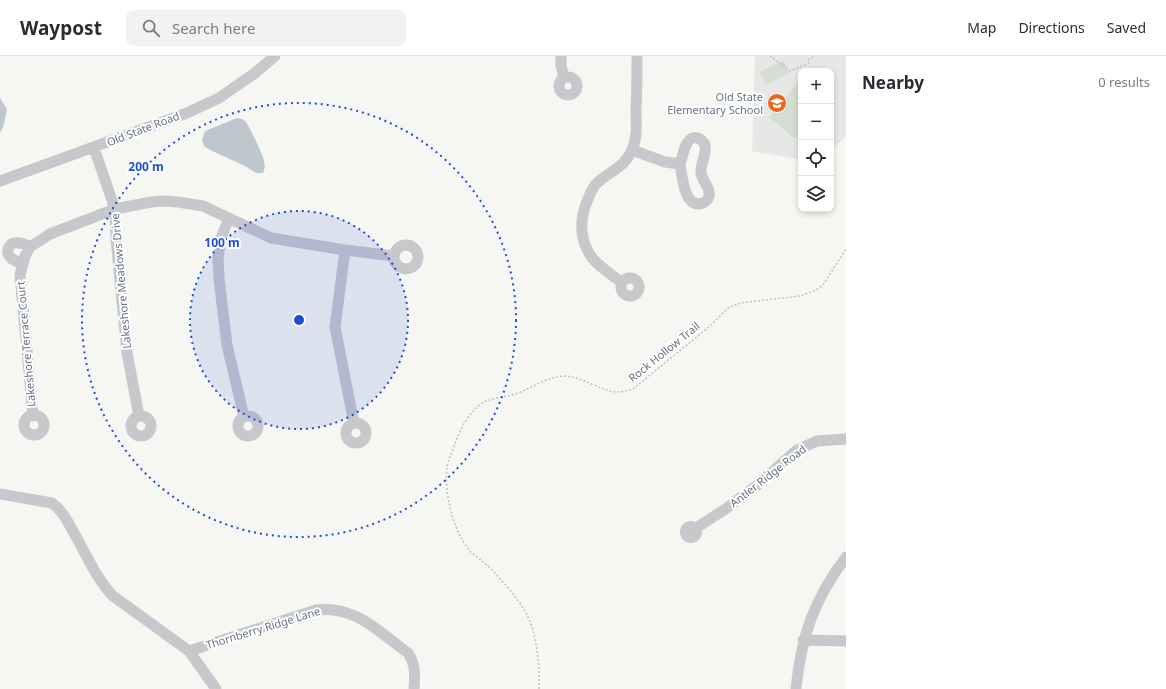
<!DOCTYPE html>
<html lang="en">
<head>
<meta charset="utf-8">
<style>
	:root { --surface:#fff; --page:#f2f2f3; --text:#2b2b33; --muted:#7c7c81; --line:#e1e1e2 }
	body { margin:0; font-family:"Noto Sans",sans-serif; background:var(--page); color:var(--text) }
	.controls { position:absolute; right:12px; top:12px; display:grid; overflow:hidden; border-radius:8px; box-shadow:0 2px 6px #0003 }
	.controls button { width:36px; height:36px; display:grid; place-items:center; padding:0; border:0; border-bottom:1px solid var(--line); background:var(--surface); color:var(--text); font:20px sans-serif }
	.list { margin:0; padding:0; list-style:none }
	h2 { display:flex; justify-content:space-between; align-items:center; height:52px; margin:0; padding:0 16px; font-size:17px }
	h2 small { font-size:13px; font-weight:400; color:var(--muted) }
	.icon { flex:none; width:22px; height:22px; fill:none; stroke:currentColor; stroke-width:2; stroke-linecap:round; stroke-linejoin:round }
	.map { position:relative; flex:none; width:846px; height:633px; overflow:hidden }
	header { display:flex; align-items:center; gap:24px; box-sizing:border-box; height:56px; padding:0 20px; background:var(--surface); border-bottom:1px solid var(--line) }
	header strong { font-size:19px }
	nav { display:flex; gap:22px; margin-inline-start:auto; font-size:14px }
	.search { width:280px; height:36px; background:var(--page); display:flex; align-items:center; gap:10px; box-sizing:border-box; padding:0 14px; border-radius:8px; color:var(--muted); font-size:15px }
	main { display:flex }
	aside { flex:1; background:var(--surface) }
	.map>svg:first-child { display:block }
	.built { fill:#e6e8e6 }
	.green { fill:#d6ddd3 }
	.water { fill:#bfc7ce }
	.lines { fill:none; stroke-linecap:round; stroke-linejoin:round }
	.path { stroke:#bfc0c3; stroke-width:1.5; stroke-dasharray:2 2; stroke-linecap:butt }
	.minor { stroke:#c6c8cc; stroke-width:11 }
	.ring { fill:none; stroke:#1d4ed8; stroke-width:2; stroke-dasharray:2 4 }
	.labels { text-anchor:middle; stroke-width:4; stroke-linejoin:round; paint-order:stroke }
	.poi-label { font-size:11px; fill:#647285; stroke:#fff; text-anchor:end }
	.street-label { font-size:11px; fill:#647285; stroke:#fff }
	.centre { fill:#1d4ed8; stroke:#fff; stroke-width:2 }
	.ring-label { font-size:12px; text-anchor:middle; font-weight:bold; fill:#1d4ed8; stroke:#fff; stroke-width:4; stroke-linejoin:round; paint-order:stroke }
</style>
</head>
<body>
<header>
<strong>Waypost</strong>
<div class="search"><svg class="icon" aria-label="search" viewBox="0 0 24 24"><circle cx="10" cy="10" r="6"/><path d="M15 15l6 6"/></svg>Search here</div>
<nav><a>Map</a><a>Directions</a><a>Saved</a></nav>
</header>
<main>
<div class="map">
<svg width="846" height="633" viewBox="0 0 846 633">
	<rect width="100%" height="100%" fill="#f6f6f2"/>
	<path class="built" d="M 755,0 L 846,0 L 846,79 L 831,96 L 831,15 L 801,15 L 801,104 L 752,95 Z"/>
	<path class="green" d="M 783,4 L 789,17 L 766,29 L 759,16 Z
		M 801,24 L 801,75 L 795,83 L 769,61 Z"/>
	<path class="water" d="M 0,42 L 7,53 L 3,72 L 0,76 Z
		M 237,62 C 240,62 243,63 245,65 C 249,69 263,99 264,105 C 265,109 265,113 263,117 L 256,117 L 245,110 L 210,94 L 204,90 L 202,84 L 205,75 Z"/>
	<g class="lines">
		<path class="path" d="M 770,0 L 790,15 L 809,7 L 809,3 L 815,0
			M 539,633 C 540,612 537,578 527,559 C 519,543 504,527 492,514 C 485,507 478,502 471,496 C 453,477 444,436 447,411 C 448,404 452,397 454,391 C 459,374 470,353 486,345 C 497,341 508,341 518,337 C 534,331 548,320 566,320 C 583,321 602,336 618,336 C 623,336 628,334 633,333 L 710,270 L 728,252 L 740,247 L 800,240 L 816,234 L 823,229 L 846,193"/>
		<path class="minor" d="M 561,0 L 561,9 L 564,22
			M559 30a9 9 0 1 1 18 0a9 9 0 1 1-18 0Z
			M 94,92 L 115,153 L 116,183 L 127,297 L 139,360
			M 632,94 L 665,106 L 680,108 C 682,119 684,154 703,147 C 707,145 710,141 709,137 C 709,130 702,125 701,117 C 700,108 707,98 705,90 C 705,88 703,85 700,83 C 686,76 683,99 680,108
			M 0,125 L 187,57 L 219,42 L 255,17 L 275,0
			M 229,162 L 221,182 L 218,202 L 219,223 L 227,289 L 244,361
			M394 201a12 12 0 1 1 24 0a12 12 0 1 1-24 0Z
			M 345,194 L 335,271 L 354,367
			M 23,208 C 19,206 14,205 11,202 C 4,196 9,185 18,187 C 22,187 27,189 30,191
			M621 231a9 9 0 1 1 18 0a9 9 0 1 1-18 0Z
			M 621,226 C 612,219 601,212 593,203 C 579,185 579,163 588,143 C 590,138 592,133 595,129 C 608,115 623,114 632,94 C 638,81 636,66 636,52 C 637,35 637,17 637,0
			M24 369a10 10 0 1 1 20 0a10 10 0 1 1-20 0Z
			M 33,360 L 20,219 L 25,200 L 30,191 L 50,178 L 115,153 L 151,146 L 163,145 L 178,146 L 203,150 L 271,182 L 345,194 L 394,200
			M131 370a10 10 0 1 1 20 0a10 10 0 1 1-20 0Z
			M238 370a10 10 0 1 1 20 0a10 10 0 1 1-20 0Z
			M346 377a10 10 0 1 1 20 0a10 10 0 1 1-20 0Z
			M 0,438 L 52,447 C 62,454 68,466 74,477 C 86,498 96,522 113,540 L 189,595 L 216,633
			M685.5 476a5.5 5.5 0 1 1 11 0a5.5 5.5 0 1 1-11 0Z
			M 696,472 L 727,452 L 756,430 L 797,394 L 817,385 L 846,383
			M 803,584 L 846,585
			M 189,595 L 316,554 C 355,549 379,576 408,597 C 416,609 415,620 414,633
			M 796,633 C 801,581 814,543 846,501"/>
	</g>
	<circle cx="299" cy="264" r="109" fill="#1d4ed8" fill-opacity=".12"/>
	<g class="ring">
		<circle cx="299" cy="264" r="109"/>
		<circle cx="299" cy="264" r="217"/>
	</g>
	<defs>
		<g id="school-disc" transform="scale(1)"><circle r="9.5" fill="#e86820" stroke="#fff"/><path d="M0-5L7-2L0 1L-7-2ZM-4 1L0 2.5L4 1V4Q0 6-4 4Z" fill="#fff"/></g>
	</defs>
	<g fill-rule="evenodd">
		<use href="#school-disc" x="777" y="47"/>
	</g>
	<g class="labels">
		<g class="poi-label">
			<text x="763" y="45">Old State<tspan x="763" dy="13">Elementary School</tspan></text>
		</g>
		<g class="street-label">
			<text transform="translate(143 73) rotate(-21)" y="4">Old State Road</text>
			<text transform="translate(121 225) rotate(-95)" y="4">Lakeshore Meadows Drive</text>
			<text transform="translate(26 288) rotate(-95)" y="4">Lakeshore Terrace Court</text>
			<text transform="translate(664 296) rotate(-39)" y="4">Rock Hollow Trail</text>
			<text transform="translate(768 420) rotate(-38)" y="4">Antler Ridge Road</text>
			<text transform="translate(263 572) rotate(-17)" y="4">Thornberry Ridge Lane</text>
		</g>
	</g>
	<circle cx="299" cy="264" r="6" class="centre"/>
	<g class="ring-label">
		<text x="146" y="115">200 m</text>
		<text x="222" y="191">100 m</text>
	</g>
</svg>
<div class="controls">
<button>+</button>
<button>−</button>
<button><svg class="icon" aria-label="locate" viewBox="0 0 24 24"><circle cx="12" cy="12" r="6"/><path d="M12 2v4M12 18v4M2 12h4M18 12h4"/></svg></button>
<button><svg class="icon" aria-label="layers" viewBox="0 0 24 24"><path d="M12 4l9 5-9 5-9-5zM3 14l9 5 9-5"/></svg></button>
</div>
</div>
<aside>
<h2>Nearby<small>0 results</small></h2>
<ul class="list">
</ul>
</aside>
</main>
</body>
</html>
